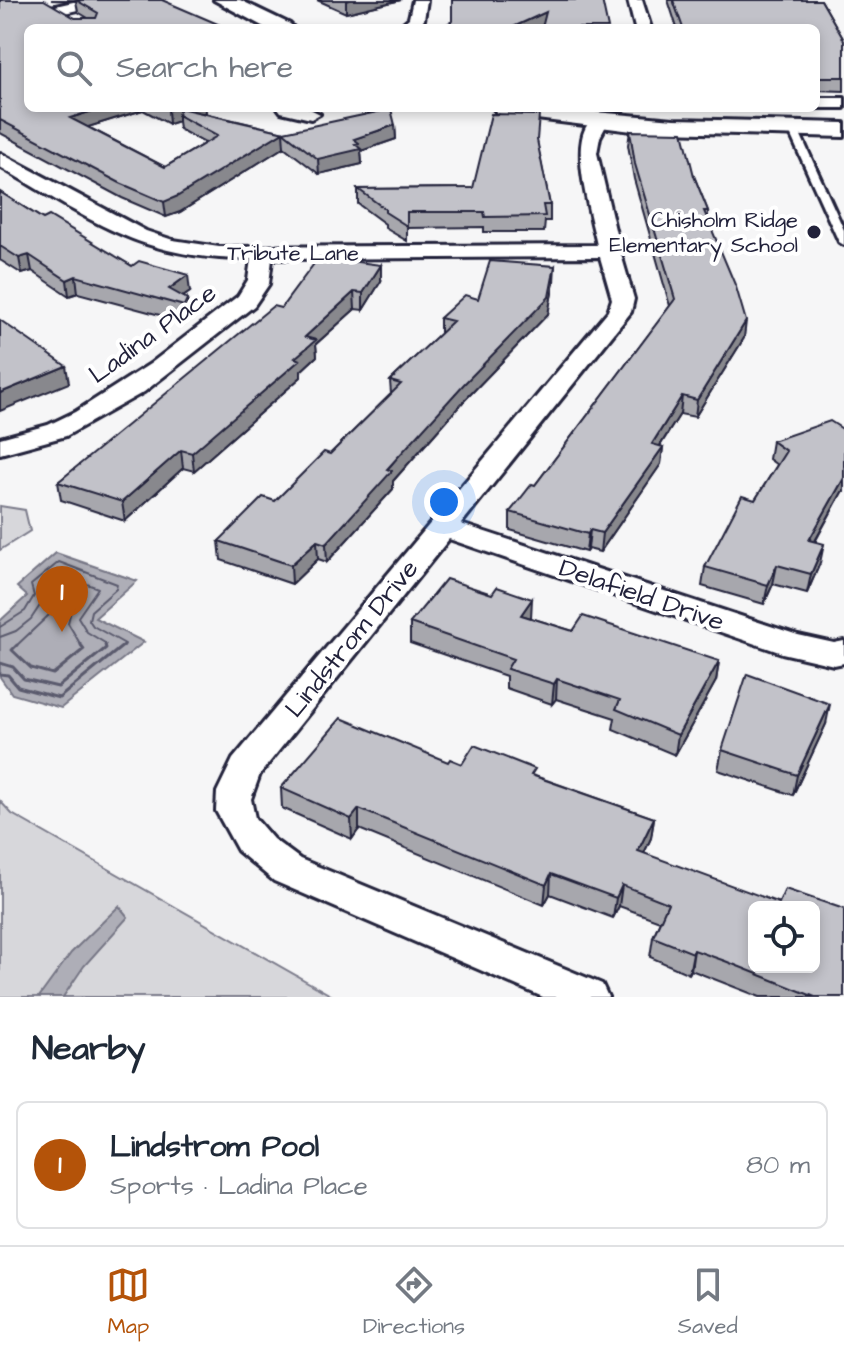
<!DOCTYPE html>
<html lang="en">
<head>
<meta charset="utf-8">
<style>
	:root { --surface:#fff; --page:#f6f6f7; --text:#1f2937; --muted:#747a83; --line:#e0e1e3; --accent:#b45309 }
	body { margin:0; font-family:"Architects Daughter",sans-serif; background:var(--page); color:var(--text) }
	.controls { position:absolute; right:24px; bottom:24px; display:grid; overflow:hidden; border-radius:12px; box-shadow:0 4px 12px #0003 }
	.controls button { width:72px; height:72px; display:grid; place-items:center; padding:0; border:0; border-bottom:2px solid var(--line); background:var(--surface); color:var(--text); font:40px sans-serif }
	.you { position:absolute; left:444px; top:502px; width:28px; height:28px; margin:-20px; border:6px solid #fff; border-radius:50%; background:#1a73e8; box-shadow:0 0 0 12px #1a73e833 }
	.badge { display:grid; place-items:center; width:52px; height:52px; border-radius:50%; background:var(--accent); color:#fff; font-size:26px; font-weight:700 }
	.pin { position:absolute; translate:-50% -66px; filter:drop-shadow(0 2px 4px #0008) }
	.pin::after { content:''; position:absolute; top:42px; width:28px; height:24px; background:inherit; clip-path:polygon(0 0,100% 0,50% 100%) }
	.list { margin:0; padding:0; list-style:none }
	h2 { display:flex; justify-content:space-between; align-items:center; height:104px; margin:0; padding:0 32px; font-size:34px }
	h2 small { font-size:26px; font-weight:400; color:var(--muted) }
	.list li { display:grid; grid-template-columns:52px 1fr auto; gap:24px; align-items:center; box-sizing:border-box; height:128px; margin:0 16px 16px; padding:0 16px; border:2px solid var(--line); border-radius:12px }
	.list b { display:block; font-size:30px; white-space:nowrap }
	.list p { margin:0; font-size:26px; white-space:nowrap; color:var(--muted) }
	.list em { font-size:26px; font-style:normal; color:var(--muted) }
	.icon { flex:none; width:44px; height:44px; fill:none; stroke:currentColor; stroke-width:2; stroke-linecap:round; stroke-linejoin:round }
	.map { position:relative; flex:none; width:844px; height:997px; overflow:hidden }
	.search { position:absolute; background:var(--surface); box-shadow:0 4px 12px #0003; left:24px; right:24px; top:24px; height:88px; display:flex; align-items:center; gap:20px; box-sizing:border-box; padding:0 28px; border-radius:12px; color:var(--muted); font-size:30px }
	.sheet { height:248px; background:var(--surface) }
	nav { display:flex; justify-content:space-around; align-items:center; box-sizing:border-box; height:112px; border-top:2px solid var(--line); background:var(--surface); font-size:22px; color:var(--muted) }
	nav a { display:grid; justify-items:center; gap:4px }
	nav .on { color:var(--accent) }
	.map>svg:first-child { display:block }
	.green { fill:#d7d7db; stroke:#7c7c8b; stroke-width:2 }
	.water { fill:#aeaeb7; stroke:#767685; stroke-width:2 }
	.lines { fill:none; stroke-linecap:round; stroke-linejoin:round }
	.shore-far1 { stroke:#5a5a6d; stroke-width:2 }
	.shore { stroke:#5a5a6d; stroke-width:3 }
	.lane-casing { stroke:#22223b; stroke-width:6 }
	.street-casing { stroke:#22223b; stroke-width:6 }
	.secondary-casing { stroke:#22223b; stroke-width:6 }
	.lane { fill:#fff; fill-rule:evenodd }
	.street { fill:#fff; fill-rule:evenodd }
	.secondary { fill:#fff; fill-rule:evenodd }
	.wall { fill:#a7a7ad; stroke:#22223b; stroke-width:2; fill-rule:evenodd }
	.shaded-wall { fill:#88888d; stroke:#22223b; stroke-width:2 }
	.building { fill:#c2c2c9; stroke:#22223b; stroke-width:2; fill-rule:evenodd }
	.poi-dot { fill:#22223b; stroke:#fff; stroke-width:3 }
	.labels { text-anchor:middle; stroke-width:8; stroke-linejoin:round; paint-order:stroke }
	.far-poi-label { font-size:22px; fill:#22223b; stroke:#fff; text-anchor:end }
	.far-street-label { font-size:22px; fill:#22223b; stroke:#fff }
	.street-label { font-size:26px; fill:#22223b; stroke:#fff }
</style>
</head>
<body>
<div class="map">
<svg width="844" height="997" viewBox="0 0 844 997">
	<rect width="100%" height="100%" fill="#f6f6f7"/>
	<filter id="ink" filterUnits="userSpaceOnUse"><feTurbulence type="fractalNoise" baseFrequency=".0125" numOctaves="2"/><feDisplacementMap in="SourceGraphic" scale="16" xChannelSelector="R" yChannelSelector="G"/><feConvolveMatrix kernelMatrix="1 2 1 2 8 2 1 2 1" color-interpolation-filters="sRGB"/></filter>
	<g filter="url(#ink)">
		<path class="green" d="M 0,506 L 25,510 L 30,531 L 0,550 Z
			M 0,801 L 12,814 L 334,997 L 0,997 Z"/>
		<path class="water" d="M 56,553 L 137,581 L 95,618 L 144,642 L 61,708 L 12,694 L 0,677 L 0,621 L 27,596 L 17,587 Z
			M 119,906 L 128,917 L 84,966 L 63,997 L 39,997 L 71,953 Z"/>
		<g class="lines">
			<path class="shore-far1" d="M 0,627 L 25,611 L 34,596 L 31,585 L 59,562 L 117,584 L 116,589 L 91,611 L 89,620 L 93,626 L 125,644 L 122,647
				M 0,637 L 16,631 L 31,619 L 41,604 L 44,588 L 59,574 L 98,588 L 78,617 L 87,632 L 105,643 L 106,647
				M 15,647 L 49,615 L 56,592 L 64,587 L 75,593 L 68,623 L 82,647"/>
			<path class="shore" d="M 17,645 L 12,650 L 31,668 L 53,674 L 84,649 L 81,645
				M 0,663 L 13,667 L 24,679 L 58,687 L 106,648 L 105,645
				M 0,674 L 8,675 L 18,687 L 59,698 L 124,645"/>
			<g class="lane-casing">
				<path id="lane" d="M 793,126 L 798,129 L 844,230 L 844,245 L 839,242 L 788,129 Z"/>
			</g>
			<g class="street-casing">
				<path id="street" d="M 82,0 L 110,0 L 108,3 L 56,15 L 48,10 L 51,7 Z
					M 413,0 L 427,0 L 424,20 L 413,28 L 397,28 L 409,18 Z
					M 628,0 L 642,0 L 651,28 L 635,28 Z
					M 816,98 L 844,98 L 844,108 L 815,108 Z
					M 278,108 L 308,108 L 320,114 L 311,119 L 281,112 Z
					M 599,117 L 608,122 L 600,137 L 597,153 L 620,251 L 634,299 L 631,312 L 461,524 L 798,635 L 834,643 L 844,641 L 844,663 L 834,665 L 782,653 L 449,539 L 260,774 L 251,799 L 255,818 L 273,839 L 300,859 L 602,984 L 608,997 L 543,997 L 274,881 L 238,851 L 216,811 L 217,792 L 233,759 L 608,311 L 612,299 L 600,257 L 272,259 L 269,284 L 254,306 L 144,392 L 66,436 L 0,454 L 0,438 L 48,425 L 75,412 L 150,364 L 238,296 L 248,280 L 251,259 C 141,260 90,219 0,167 L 0,153 L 146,231 L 173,240 L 219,247 L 597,245 C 592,219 562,126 599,117 Z"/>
			</g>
			<g class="secondary-casing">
				<path id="secondary" d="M 214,0 L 240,0 L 290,24 L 294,28 L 266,28 Z
					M 493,108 L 550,108 L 674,119 L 844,123 L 844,137 L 632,131 L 505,115 L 497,113 Z"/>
			</g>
			<use href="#lane" class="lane"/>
			<use href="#street" class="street"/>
			<use href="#secondary" class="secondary"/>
		</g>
		<path class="wall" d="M 0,0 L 75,18 L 88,18 L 78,12 L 76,1 L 51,0 L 162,0 L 28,108 L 205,108 L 206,112 L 204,113 L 284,132 L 395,125 L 396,139 L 361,151 L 362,164 L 319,174 L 284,147 L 180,212 L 166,217 L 122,198 L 0,133 ZM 143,110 L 169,124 L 178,121 L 179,129 L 205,143 L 165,167 L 88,127 Z
			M 317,0 L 401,0 L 346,13 Z
			M 668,0 L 821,0 L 844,40 L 844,91 L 816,90 L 816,28 L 677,28 Z
			M 630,131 L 694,176 L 708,211 L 708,218 L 744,338 L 695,417 L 680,414 L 660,446 L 663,447 L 661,464 L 600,552 L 588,549 L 586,552 L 510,530 L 510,512 L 535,485 L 670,306 L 634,179 L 628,145 Z
			M 537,142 L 550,205 L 550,221 L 545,221 L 544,232 L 484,232 L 484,227 L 407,228 L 407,241 L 385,228 L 385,224 L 358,204 L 358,189 L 473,188 Z
			M 0,192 L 43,219 L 132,266 L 190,292 L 183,297 L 187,299 L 189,316 L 186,322 L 78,293 L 69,296 L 32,271 L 22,274 L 0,260 Z
			M 381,281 L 363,310 L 355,309 L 316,344 L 317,356 L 301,371 L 301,377 L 194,471 L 183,468 L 125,521 L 61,500 L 58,482 L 281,308 Z
			M 554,282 L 548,314 L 463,402 L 393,481 L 393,489 L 327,562 L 318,559 L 292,584 L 221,560 L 219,541 L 275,501 L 330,454 L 391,394 L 390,381 L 440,334 L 440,318 L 478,299 Z
			M 772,441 L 842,492 L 815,542 L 820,563 L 807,593 L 773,584 L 764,604 L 702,586 L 705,567 L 755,500 L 777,465 L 769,459 Z
			M 531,618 L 573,631 L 719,661 L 716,681 L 675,755 L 613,729 L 615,718 L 556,699 L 552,704 L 506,688 L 506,676 L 410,643 L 410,623 Z
			M 826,724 L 793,795 L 718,770 L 722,750 Z
			M 448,762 L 535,776 L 654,818 L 651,838 L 644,853 L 844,997 L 760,997 L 691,970 L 689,974 L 650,957 L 653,937 L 660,921 L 619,906 L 613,918 L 550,894 L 544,905 L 359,829 L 352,839 L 282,808 L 281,788 Z"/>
		<path class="shaded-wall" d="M 349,0 L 401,0 L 346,13 L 346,1 Z
			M 546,12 L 545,24 L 537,28 L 511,28 Z
			M 102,108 L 142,108 L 143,110 L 72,132 L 70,118 Z
			M 174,108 L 205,108 L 206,112 L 185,119 L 178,115 L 178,121 L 169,124 L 168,110 Z
			M 395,125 L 396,139 L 361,151 L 362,164 L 319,174 L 318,159 L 354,139 Z
			M 283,132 L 284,147 L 180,212 L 166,217 L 164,202 Z
			M 29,255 L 32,271 L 22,274 L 19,258 Z
			M 381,265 L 381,281 L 363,310 L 363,293 Z
			M 555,266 L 554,282 L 548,314 L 463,402 L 393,481 L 393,489 L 327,562 L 326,544 Z
			M 188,275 L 190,292 L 174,303 L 169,289 Z
			M 76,276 L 78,293 L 69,296 L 67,280 Z
			M 354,292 L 355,309 L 316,344 L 317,356 L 301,371 L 301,377 L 194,471 L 192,453 L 295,358 L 305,337 Z
			M 187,299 L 189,316 L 186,322 L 184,306 Z
			M 746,321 L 744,338 L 695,417 L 697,400 Z
			M 66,366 L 69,383 L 0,411 L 0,393 Z
			M 682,396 L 680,414 L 650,461 L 652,444 Z
			M 663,447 L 661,464 L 600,552 L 602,533 Z
			M 181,450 L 183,468 L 125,521 L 122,502 Z
			M 844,478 L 844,492 L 842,492 L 805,559 L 809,540 Z
			M 590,530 L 588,549 L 586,552 L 588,534 Z
			M 317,541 L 318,559 L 292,584 L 291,565 Z
			M 824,544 L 820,563 L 807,593 L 811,574 Z
			M 777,565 L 773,584 L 764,604 L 768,585 Z
			M 532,599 L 531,618 L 521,615 Z
			M 719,661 L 716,681 L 675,755 L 678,735 Z
			M 557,679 L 556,699 L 552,704 L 554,684 Z
			M 830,704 L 826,724 L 793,795 L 797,775 Z
			M 359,809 L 359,829 L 352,839 L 351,819 Z
			M 654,818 L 651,838 L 636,871 L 638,851 Z
			M 551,874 L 550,894 L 544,905 L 546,885 Z
			M 622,885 L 619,906 L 613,918 L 616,898 Z
			M 694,950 L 691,970 L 689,974 L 693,953 Z"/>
		<path class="building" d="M 0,0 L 44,0 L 75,18 L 96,18 L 98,13 L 76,0 L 162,0 L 227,28 L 28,28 L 28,108 L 102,108 L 70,118 L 165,167 L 217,136 L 178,115 L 180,108 L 284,132 L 391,109 L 395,125 L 354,139 L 359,143 L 355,144 L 361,149 L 318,159 L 283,132 L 178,196 L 164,202 L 120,183 L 0,120 Z
			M 452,0 L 602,0 L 608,28 L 542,28 L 546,12 L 511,28 L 440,28 L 452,21 Z
			M 673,0 L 821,0 L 844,40 L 844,77 L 816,77 L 816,28 L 683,28 Z
			M 491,114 L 539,115 L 537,140 L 550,205 L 543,205 L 545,216 L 485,217 L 484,212 L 407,212 L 407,226 L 385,212 L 385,209 L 358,189 L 473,188 Z
			M 630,131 L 683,132 L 694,176 L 708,211 L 704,211 L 736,287 L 746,321 L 697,400 L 682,396 L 652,444 L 663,447 L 602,533 L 590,530 L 588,534 L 510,512 L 532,484 L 535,485 L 675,299 L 635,164 Z
			M 0,192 L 43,219 L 49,216 L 132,266 L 139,261 L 188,275 L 169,289 L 187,299 L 184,306 L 76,276 L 67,280 L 29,255 L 19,258 L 0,246 Z
			M 319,257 L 381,265 L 363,293 L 354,292 L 305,337 L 316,340 L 295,358 L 300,360 L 192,453 L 181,450 L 122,502 L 58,482 L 273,306 L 281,308 Z
			M 490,261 L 555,266 L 549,297 L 464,384 L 387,469 L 392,471 L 326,544 L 317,541 L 291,565 L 219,541 L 263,497 L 275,501 L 324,452 L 330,454 L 401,384 L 390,381 L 453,321 L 440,318 L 465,295 L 478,299 Z
			M 0,320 L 66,366 L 0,393 Z
			M 830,421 L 844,430 L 844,478 L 809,540 L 824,544 L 811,574 L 777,565 L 768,585 L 705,567 L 742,496 L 755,500 L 786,451 L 772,441 Z
			M 446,579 L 492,594 L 497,587 L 532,599 L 521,615 L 573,631 L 583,616 L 719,661 L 678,735 L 616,709 L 620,700 L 557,679 L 554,684 L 507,669 L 513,659 L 410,623 Z
			M 747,674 L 830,704 L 797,775 L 722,750 Z
			M 341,718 L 448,762 L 450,759 L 462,764 L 474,745 L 535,769 L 531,775 L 654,818 L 638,851 L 779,903 L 785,889 L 844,909 L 844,997 L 815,997 L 725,961 L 694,950 L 693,953 L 653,937 L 668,903 L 622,885 L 616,898 L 551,874 L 546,885 L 359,809 L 351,819 L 281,788 ZM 754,907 L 814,907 L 814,967 L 754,967 Z"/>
	</g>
	<circle class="poi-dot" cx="814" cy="232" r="8"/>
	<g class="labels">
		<g class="far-poi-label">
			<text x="798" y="227">Chisholm Ridge<tspan x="798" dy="25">Elementary School</tspan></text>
		</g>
		<g class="far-street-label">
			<text x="293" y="260">Tribute Lane</text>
		</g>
		<g class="street-label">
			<text transform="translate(152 333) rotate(-36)" y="9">Ladina Place</text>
			<text transform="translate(642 594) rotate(19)" y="9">Delafield Drive</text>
			<text transform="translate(351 638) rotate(-51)" y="9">Lindstrom Drive</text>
		</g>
	</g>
</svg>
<div class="controls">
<button><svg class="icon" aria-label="locate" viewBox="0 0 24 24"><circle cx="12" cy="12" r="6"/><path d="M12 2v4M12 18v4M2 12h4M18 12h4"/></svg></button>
</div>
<div class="you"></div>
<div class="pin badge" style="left:62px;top:632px">1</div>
<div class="search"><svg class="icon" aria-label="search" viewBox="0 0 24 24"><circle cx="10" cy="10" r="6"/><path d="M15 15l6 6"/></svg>Search here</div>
</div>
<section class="sheet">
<h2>Nearby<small></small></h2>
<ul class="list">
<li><span class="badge">1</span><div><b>Lindstrom Pool</b><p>Sports · Ladina Place</p></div><em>80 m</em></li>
</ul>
</section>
<nav>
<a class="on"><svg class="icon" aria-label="map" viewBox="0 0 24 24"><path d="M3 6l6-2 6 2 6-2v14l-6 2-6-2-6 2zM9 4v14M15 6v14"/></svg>Map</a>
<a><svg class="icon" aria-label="directions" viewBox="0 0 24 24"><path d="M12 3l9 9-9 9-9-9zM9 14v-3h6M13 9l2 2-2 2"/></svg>Directions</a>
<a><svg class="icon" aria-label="saved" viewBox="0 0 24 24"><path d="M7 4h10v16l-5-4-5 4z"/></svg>Saved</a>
</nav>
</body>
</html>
